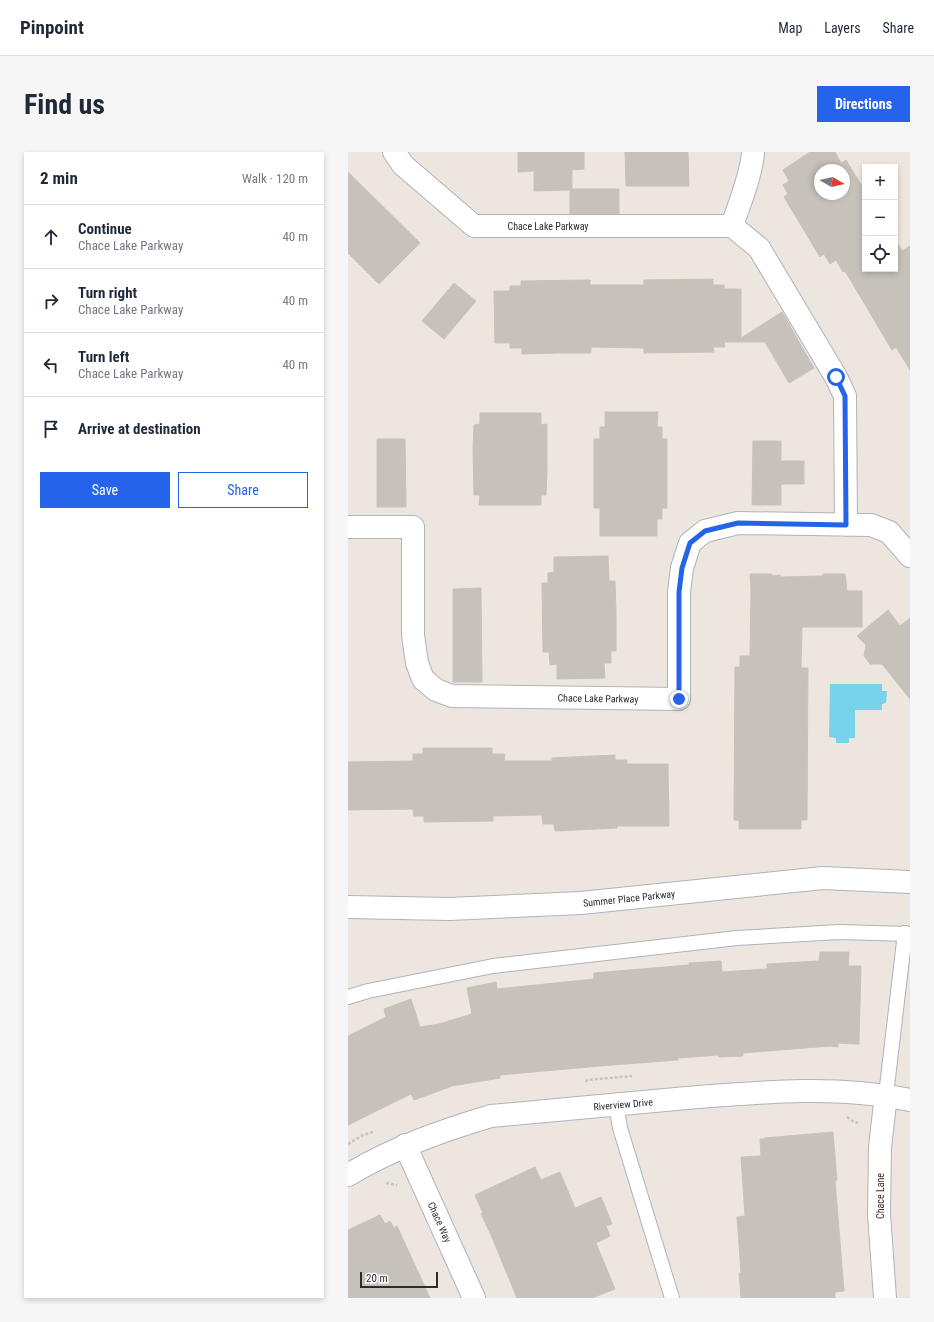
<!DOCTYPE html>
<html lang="en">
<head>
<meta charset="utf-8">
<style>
	:root { --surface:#fff; --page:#f6f6f7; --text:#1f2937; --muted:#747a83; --line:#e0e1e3; --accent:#2563eb }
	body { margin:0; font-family:"Roboto Condensed",sans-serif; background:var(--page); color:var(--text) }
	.controls { position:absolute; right:12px; top:12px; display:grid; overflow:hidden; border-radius:0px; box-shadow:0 2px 6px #0003 }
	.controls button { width:36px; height:36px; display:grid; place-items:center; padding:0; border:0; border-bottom:1px solid var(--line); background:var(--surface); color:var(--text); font:20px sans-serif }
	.compass { position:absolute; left:466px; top:12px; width:36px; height:36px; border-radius:50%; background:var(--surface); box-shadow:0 2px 6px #0003; rotate:99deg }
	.scale { position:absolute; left:12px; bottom:10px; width:78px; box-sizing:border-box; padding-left:4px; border:2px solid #2c2c2c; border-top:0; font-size:11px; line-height:14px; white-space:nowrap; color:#2c2c2c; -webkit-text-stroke:3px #fff; paint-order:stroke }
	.stop { position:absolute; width:12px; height:12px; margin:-9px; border:3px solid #2563eb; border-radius:50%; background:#fff }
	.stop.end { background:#2563eb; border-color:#fff; box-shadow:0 1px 4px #0008 }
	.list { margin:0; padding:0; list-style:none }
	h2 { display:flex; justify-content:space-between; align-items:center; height:52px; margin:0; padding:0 16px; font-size:17px }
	h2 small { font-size:13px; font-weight:400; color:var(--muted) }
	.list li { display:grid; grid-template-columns:26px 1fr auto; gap:12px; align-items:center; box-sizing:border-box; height:64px; padding:0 16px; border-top:1px solid var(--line) }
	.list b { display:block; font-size:15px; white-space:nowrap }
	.list p { margin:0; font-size:13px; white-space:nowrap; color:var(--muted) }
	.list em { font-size:13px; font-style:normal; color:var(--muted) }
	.actions { display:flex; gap:8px; padding:12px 16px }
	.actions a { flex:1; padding:9px 0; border:1px solid var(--accent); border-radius:0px; text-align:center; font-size:14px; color:var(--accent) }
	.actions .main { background:var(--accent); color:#fff }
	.icon { flex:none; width:22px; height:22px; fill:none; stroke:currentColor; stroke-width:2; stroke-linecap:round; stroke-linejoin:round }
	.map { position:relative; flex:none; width:562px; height:1146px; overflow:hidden; border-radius:0px }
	header { display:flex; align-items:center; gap:24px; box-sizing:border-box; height:56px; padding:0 20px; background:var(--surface); border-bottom:1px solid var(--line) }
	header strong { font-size:19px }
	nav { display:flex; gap:22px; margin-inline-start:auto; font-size:14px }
	.intro { display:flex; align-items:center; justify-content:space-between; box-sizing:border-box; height:96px; padding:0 24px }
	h1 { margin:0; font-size:28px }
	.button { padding:10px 18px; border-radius:0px; background:var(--accent); color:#fff; font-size:14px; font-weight:700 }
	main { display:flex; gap:24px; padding:0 24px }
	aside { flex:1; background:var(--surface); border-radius:0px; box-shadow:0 2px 6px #0003 }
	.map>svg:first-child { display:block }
	.water { fill:#77d3ea }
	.building { fill:#c6c1bb; stroke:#c9c2b9; fill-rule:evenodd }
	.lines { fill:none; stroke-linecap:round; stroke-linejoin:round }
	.lane-casing { stroke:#b0b2bc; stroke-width:16 }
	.street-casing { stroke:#b0b2bc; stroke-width:24 }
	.path { stroke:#c4c4c4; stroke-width:2.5; stroke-dasharray:3 2; stroke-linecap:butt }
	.lane { stroke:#fff; stroke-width:14 }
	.street { stroke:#fff; stroke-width:22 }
	.route { stroke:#2563eb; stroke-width:5 }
	.labels { text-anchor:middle; stroke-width:3.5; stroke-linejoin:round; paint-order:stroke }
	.street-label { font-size:10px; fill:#2c2c2c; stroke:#fff }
</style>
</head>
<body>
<header>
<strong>Pinpoint</strong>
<nav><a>Map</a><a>Layers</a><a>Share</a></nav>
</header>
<div class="intro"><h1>Find us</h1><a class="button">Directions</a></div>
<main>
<aside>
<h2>2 min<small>Walk · 120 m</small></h2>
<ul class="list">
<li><svg class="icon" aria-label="ahead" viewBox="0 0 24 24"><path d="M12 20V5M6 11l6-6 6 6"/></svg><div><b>Continue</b><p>Chace Lake Parkway</p></div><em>40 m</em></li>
<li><svg class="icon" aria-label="right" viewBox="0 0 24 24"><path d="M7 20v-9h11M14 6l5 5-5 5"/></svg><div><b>Turn right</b><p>Chace Lake Parkway</p></div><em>40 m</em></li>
<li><svg class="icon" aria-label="left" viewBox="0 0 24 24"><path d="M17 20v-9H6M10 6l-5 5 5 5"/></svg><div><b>Turn left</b><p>Chace Lake Parkway</p></div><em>40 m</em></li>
<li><svg class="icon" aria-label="arrive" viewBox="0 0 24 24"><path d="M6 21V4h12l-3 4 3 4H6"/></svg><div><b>Arrive at destination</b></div></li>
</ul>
<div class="actions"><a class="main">Save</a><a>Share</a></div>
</aside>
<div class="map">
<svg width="562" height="1146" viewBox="0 0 562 1146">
	<rect width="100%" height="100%" fill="#ede6df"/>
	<path class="water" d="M 482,532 L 534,532 L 534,539 L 539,539 L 538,551 L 534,552 L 534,558 L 507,558 L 507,586 L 501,586 L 501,591 L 488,591 L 488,586 L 481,585 Z"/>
	<path class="building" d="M 170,0 L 236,0 L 236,17 L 224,18 L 224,37 L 271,37 L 271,62 L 222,62 L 222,38 L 186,39 L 186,19 L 170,20 Z
		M 277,0 L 340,0 L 341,34 L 278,34 Z
		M 462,0 L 487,0 L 493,11 L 498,8 L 514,34 L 516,33 L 517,35 L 517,117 L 547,117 L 547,87 L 554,99 L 562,94 L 562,218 L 548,195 L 544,198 L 497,119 L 495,120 L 488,108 L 482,112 L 476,102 L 472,105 L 436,45 L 440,42 L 435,33 L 441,29 L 435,18 ZM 472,18 L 496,18 L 496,42 L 472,42 Z
		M 0,20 L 72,91 L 31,132 L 0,101 Z
		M 365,127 L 365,133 L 376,133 L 376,137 L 393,137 L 393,186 L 434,160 L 466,216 L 441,231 L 417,190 L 376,190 L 377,195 L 365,195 L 366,200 L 296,201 L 296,196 L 243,195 L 243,201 L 211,201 L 174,202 L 174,196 L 162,196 L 162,191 L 147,191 L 146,139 L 162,139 L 162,134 L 173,134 L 173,129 L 242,128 L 242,133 L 296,133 L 296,128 Z
		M 106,131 L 128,149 L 96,187 L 74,169 Z
		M 257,260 L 310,260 L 309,275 L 314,275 L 314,287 L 319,287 L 319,356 L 314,356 L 314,367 L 309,367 L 309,384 L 252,384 L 252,356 L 246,356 L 246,287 L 252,287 L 252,275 L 257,275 Z
		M 132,261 L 193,261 L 193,273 L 199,272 L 199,315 L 198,343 L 193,343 L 193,353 L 131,353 L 132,343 L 126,343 L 125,298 L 126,273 L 132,272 Z
		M 29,287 L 57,287 L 58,355 L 29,355 Z
		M 405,289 L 433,289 L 433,309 L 456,309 L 456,332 L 433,332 L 433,353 L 404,353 Z
		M 260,404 L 261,429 L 267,429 L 268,460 L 268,499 L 263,499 L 263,511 L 256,511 L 257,526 L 209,527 L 209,512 L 202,513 L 201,500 L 195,500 L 194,431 L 200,431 L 200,421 L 206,420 L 206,405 Z
		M 402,422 L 424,422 L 424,424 L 432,423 L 432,425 L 475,424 L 475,422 L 497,422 L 499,439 L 514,439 L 514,475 L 454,475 L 453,516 L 460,516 L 459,668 L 453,668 L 453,677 L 391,677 L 391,668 L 386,668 L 387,515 L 392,515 L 392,504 L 402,504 L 403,439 Z
		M 133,436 L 134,530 L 105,530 L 105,437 Z
		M 540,458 L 552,474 L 562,466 L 562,547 L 534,512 L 522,512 L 516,504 L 518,493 L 509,484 Z
		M 75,596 L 144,596 L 144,602 L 157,602 L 156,609 L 204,609 L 204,606 L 267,603 L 267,608 L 279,608 L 279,612 L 320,612 L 321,674 L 269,674 L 269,676 L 207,679 L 206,672 L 195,672 L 194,663 L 145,664 L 145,669 L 76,670 L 76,664 L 66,664 L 65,657 L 0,658 L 0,610 L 65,609 L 65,602 L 75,602 Z
		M 472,800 L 501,800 L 500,814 L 513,814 L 511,892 L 490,891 L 490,895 L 482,894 L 395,901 L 395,904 L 371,905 L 371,903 L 330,906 L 330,908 L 252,914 L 152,923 L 152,926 L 104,934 L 66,948 L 63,942 L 0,973 L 0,884 L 38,865 L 36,857 L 63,847 L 72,875 L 91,872 L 124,862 L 119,836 L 148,830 L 149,837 L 246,827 L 246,821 L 341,813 L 341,811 L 373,809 L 374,820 L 419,817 L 419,812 L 471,809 Z
		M 485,980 L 489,1028 L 487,1028 L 496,1139 L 487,1140 L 487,1146 L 393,1146 L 391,1121 L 393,1121 L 389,1065 L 397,1064 L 393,1005 L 413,1004 L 412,987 L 417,987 L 416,986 Z
		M 187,1015 L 193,1028 L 212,1020 L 227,1056 L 253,1045 L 264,1072 L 258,1074 L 262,1084 L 248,1091 L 267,1137 L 244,1146 L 169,1146 L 143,1083 L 133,1062 L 135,1061 L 127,1043 Z
		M 32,1063 L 37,1072 L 42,1069 L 46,1076 L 49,1074 L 82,1146 L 0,1146 L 0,1078 Z"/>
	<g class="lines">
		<g class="lane-casing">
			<path id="lane" d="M 0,845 L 20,839 L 145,814 L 389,786 L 491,780 L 562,782
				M 538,943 L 557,781
				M 268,952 L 272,976 L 324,1146"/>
		</g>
		<g class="street-casing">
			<path id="street" d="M 46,0 L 55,13 L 126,74 L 384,74
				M 405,0 C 404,21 391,53 384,74 L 411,96 L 488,225 L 497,244 L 498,373
				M 0,375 L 65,375 L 65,483 L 69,511 L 75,527 L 88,538 L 104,544 L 331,547 L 331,440 L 334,416 L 342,391 L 357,379 L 390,371 L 523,373 L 541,380 L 562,404
				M 0,755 L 101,757 L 233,751 L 475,726 L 562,730
				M 57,993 L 126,1146
				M 0,1023 C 45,996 93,979 143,964 C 208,958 274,952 339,946 C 413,940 489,933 562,948
				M 537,1146 L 531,1062 L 532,995 L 538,943"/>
		</g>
		<path class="path" d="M 238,930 L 239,928 L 284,924
			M 499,965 L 506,970 L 510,971
			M 0,992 L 15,983 L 25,980
			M 38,1031 L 49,1033"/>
		<use href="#lane" class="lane"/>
		<use href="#street" class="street"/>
	</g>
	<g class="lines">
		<path class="route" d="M 331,547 L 331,440 L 334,416 L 342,391 L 357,379 L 390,371 L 498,373 L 497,244 L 488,225"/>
	</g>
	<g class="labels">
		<g class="street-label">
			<text x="200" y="78">Chace Lake Parkway</text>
			<text transform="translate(250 546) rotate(1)" y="4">Chace Lake Parkway</text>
			<text transform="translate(281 746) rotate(-6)" y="4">Summer Place Parkway</text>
			<text transform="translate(275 952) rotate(-5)" y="4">Riverview Drive</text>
			<text transform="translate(532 1044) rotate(-90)" y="4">Chace Lane</text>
			<text transform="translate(92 1070) rotate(66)" y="4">Chace Way</text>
		</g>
	</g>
</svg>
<div class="controls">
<button>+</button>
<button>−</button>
<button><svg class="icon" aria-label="locate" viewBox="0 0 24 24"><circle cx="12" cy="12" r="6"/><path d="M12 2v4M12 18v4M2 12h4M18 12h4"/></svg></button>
</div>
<svg class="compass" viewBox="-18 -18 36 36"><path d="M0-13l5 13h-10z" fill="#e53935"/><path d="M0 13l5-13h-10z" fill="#747a83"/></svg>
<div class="scale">20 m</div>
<div class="stop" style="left:488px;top:225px"></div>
<div class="stop end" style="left:331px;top:547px"></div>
</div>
</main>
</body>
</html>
